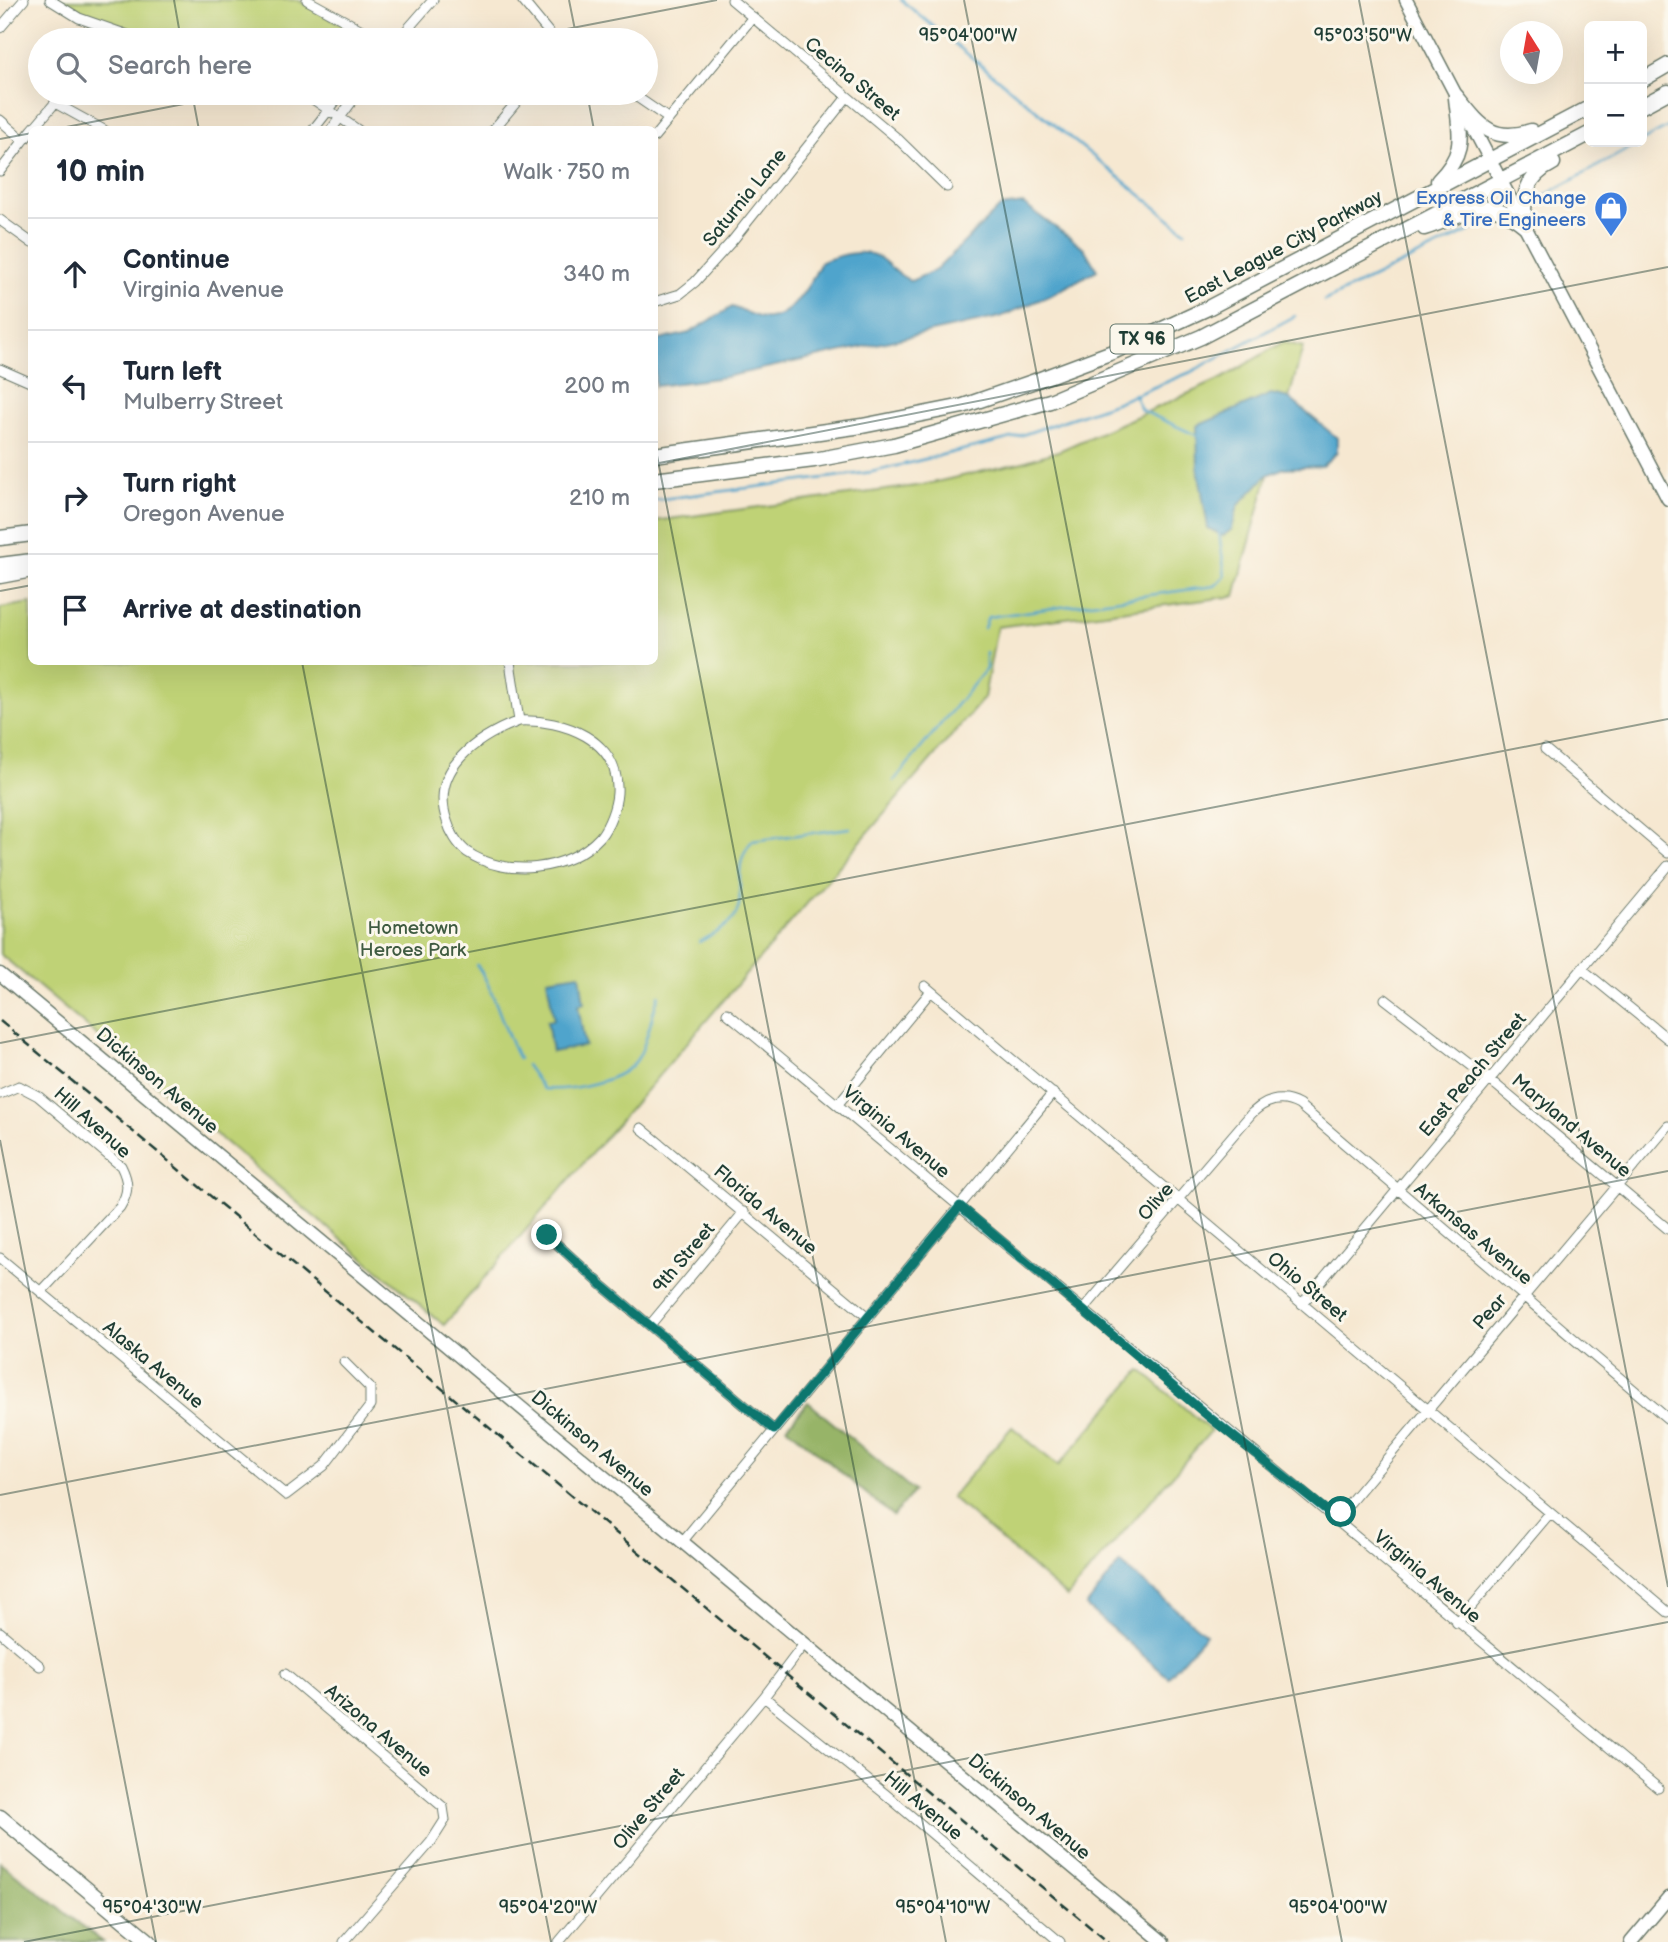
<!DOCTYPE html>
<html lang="en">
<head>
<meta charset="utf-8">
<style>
	:root { --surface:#fff; --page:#f2f2f3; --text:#1f2937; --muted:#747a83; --line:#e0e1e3 }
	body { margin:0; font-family:"Balsamiq Sans",sans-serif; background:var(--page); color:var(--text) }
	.controls { position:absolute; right:21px; top:21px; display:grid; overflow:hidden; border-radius:10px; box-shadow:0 7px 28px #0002 }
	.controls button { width:63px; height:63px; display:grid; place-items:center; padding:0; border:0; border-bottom:2px solid var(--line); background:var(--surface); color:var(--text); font:35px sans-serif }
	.compass { position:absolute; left:1500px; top:21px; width:63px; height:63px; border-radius:50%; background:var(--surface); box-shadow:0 7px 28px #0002; rotate:349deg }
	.stop { position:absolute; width:21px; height:21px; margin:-16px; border:5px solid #0f766e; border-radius:50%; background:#fff }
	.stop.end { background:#0f766e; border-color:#fff; box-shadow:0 2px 7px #0008 }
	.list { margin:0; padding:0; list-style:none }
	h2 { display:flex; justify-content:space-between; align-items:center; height:91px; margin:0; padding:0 28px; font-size:30px }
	h2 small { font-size:23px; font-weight:400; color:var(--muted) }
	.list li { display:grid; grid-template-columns:46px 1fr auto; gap:21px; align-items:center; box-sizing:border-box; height:112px; padding:0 28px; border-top:2px solid var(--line) }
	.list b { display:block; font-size:26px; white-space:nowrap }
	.list p { margin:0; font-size:23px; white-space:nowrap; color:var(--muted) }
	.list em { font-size:23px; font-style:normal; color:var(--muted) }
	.icon { flex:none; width:38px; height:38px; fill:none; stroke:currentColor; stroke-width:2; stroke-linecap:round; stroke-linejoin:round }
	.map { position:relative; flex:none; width:1668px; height:1942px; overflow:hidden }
	.search { position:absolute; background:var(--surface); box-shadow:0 7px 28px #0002; left:28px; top:28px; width:630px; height:77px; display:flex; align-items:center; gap:18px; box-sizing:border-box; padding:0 24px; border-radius:38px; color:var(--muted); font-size:26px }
	.panel { position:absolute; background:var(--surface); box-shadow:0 7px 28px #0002; left:28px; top:126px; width:630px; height:539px; border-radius:10px }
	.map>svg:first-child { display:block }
	.green { fill:#bfd276; stroke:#6f8855; stroke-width:2 }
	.forest { fill:#97b467; stroke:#5b784e; stroke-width:2 }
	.water { fill:#50a4cc; stroke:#387080; stroke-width:2 }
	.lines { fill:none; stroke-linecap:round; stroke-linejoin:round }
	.stream { stroke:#50a4cc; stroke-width:2.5 }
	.street-casing { stroke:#6a796b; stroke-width:11 }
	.secondary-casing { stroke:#6a796b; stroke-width:15 }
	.primary-casing { stroke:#6a796b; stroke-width:17 }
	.street { stroke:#fff; stroke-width:9 }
	.secondary { stroke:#fff; stroke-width:12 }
	.primary { stroke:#fff; stroke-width:14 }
	.rail { stroke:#1f3d34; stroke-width:2.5; stroke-dasharray:10 5; stroke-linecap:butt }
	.route { stroke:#0f766e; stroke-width:9 }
	.ticks { fill:none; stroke:#1f3d34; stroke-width:2; stroke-opacity:0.45 }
	.labels { text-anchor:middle; stroke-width:6; stroke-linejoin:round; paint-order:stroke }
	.shield { fill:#fbf7ec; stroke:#61756b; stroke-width:2 }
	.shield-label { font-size:18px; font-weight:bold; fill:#1f3d34 }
	.street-label { font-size:19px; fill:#1f3d34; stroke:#fbf7ec }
	.shop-label { font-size:19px; fill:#366cbe; stroke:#fbf7ec; text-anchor:end }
	.park-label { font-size:19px; fill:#3f5b41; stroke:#fbf7ec }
	.ticks-label { font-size:18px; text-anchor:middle; fill:#1f3d34; stroke:#fbf7ec; stroke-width:6; stroke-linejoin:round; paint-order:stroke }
</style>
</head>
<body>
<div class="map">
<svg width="1668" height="1942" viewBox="0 0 1668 1942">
	<rect width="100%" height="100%" fill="#fbf7ec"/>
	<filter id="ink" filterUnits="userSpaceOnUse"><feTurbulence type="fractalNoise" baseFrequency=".0143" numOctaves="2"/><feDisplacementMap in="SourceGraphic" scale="14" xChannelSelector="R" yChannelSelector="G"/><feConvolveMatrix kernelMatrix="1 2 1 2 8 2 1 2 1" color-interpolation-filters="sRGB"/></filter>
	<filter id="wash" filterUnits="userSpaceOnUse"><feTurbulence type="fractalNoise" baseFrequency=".00686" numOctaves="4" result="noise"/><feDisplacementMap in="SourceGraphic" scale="28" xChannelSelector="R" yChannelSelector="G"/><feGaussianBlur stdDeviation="1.57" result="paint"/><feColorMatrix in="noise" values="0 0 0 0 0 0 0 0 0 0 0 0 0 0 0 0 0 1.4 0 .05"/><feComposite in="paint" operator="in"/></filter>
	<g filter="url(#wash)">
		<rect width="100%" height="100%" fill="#f6e8d1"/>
		<path class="green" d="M 63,0 L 298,0 L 371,40 L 169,40 L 93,18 Z
			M 1283,342 L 1303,347 L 1235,596 L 997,627 L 984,698 L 444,1325 L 0,954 L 0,608 L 31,603 L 32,662 L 654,662 L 655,521 L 923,485 L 1023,462 L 1061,450 L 1221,379 Z
			M 1141,1370 L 1211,1431 L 1067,1597 L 951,1497 L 1012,1427 L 1058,1466 Z"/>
		<path class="forest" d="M 808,1402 L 914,1491 L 893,1516 L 787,1427 Z
			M 0,1862 L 103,1942 L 0,1942 Z"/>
		<path class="water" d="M 1023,204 L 1084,248 L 1097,270 L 1053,294 L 1000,317 L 725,377 L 655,386 L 655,341 L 689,333 L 732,307 C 742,310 753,317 764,318 C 790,321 811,283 821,262 C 840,255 867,246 884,261 C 894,270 899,275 911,281 L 936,270 L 1000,207 Z
			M 1271,394 L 1289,398 L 1337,438 L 1337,452 L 1322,466 L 1284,468 L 1267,475 L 1238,506 L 1232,529 L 1223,536 L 1208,528 L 1198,469 L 1197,426 Z
			M 580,974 L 584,1003 L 578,1005 L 585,1046 L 552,1052 L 547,1021 L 554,1020 L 547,979 Z
			M 1120,1563 L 1206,1634 L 1168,1677 L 1086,1606 Z"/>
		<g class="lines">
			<path class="stream" d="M 901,0 L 1185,231
				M 1642,141 L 1668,127
				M 1540,198 L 1641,142
				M 1324,301 L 1486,223
				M 1134,394 L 1141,410 L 1198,436
				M 654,500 L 872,472 L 1016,437 L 1115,403 L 1191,372 L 1295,316
				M 984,628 L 988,617 L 1215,586 L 1225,576 L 1219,532
				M 894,781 L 986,669 L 986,653
				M 699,942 C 710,936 724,930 732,920 C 750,899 728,869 752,841 L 850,828
				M 477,965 C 497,995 502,1028 519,1059
				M 526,1065 L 543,1089 C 569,1091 624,1082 638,1058 C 649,1039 651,1015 659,995"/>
		</g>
	</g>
	<g filter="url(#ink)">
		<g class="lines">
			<g class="street-casing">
				<path id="street" d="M 50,0 L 79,18 L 142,40
					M 307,0 L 380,40
					M 522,0 L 555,40
					M 732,0 L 898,139 L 947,187
					M 0,28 L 24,0
					M 398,40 L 433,0
					M 304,93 L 358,130
					M 631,93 L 669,119
					M 0,120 L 23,140
					M 32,130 L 55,103 L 104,130
					M 313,130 L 342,93
					M 331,130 L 358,93
					M 493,130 L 524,93
					M 654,137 L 753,17
					M 0,171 L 32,130
					M 0,220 L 32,243
					M 654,302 L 680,294 L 695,282 L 733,240 L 847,97
					M 0,369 L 32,383
					M 510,662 L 519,721
					M 519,721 C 563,719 620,739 617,793 C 616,807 609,826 600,837 C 568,872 505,878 467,852 C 458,845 450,832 447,821 C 429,769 477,737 519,721 Z
					M 1545,749 L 1668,853
					M 1582,969 L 1668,1039
					M 925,986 L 1668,1612
					M 1385,999 L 1490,1080 L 1668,1229
					M 727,1013 L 1658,1788
					M 0,1094 L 19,1086 L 38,1096 L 121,1166 C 129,1182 129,1192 120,1207 L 41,1292
					M 838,1104 L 931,991
					M 641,1128 L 869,1318
					M 547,1235 L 604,1287 L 774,1430
					M 0,1258 L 286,1495 L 324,1466 L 370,1406 L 370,1388 L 344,1362
					M 1302,1304 L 1668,866
					M 1083,1310 L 1252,1113 C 1266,1100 1281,1095 1299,1105 L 1668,1419
					M 650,1325 L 744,1212
					M 1336,1519 L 1668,1126
					M 682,1542 L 1053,1093
					M 1457,1623 L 1550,1513
					M 0,1632 L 40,1666
					M 285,1674 L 443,1807 L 445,1820 L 431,1842 L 344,1942
					M 764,1697 L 884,1793 L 1060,1942
					M 559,1942 L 764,1697 L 804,1644"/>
			</g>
			<g class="secondary-casing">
				<path id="secondary" d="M 1406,0 L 1668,499
					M 0,974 L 1163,1942
					M 1631,1942 L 1668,1898"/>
			</g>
			<g class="primary-casing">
				<path id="primary" d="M 1642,80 L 1668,65
					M 1456,96 C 1479,124 1491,144 1531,131
					M 1642,106 L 1668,92
					M 1438,181 C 1467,152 1460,136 1456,98
					M 1524,225 C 1523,196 1525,177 1553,163
					M 1424,228 C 1468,215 1481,191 1524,225
					M 654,455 L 862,426 L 963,406 L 1035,381 L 1115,351 L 1208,308 L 1589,108
					M 654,480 L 814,460 L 894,445 L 1050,401 L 1201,337 L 1589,134
					M 0,538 L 32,534
					M 0,565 L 32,561
					M 0,576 L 32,570
					M 0,1817 L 150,1942"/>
			</g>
			<use href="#street" class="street"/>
			<use href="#secondary" class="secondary"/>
			<use href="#primary" class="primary"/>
			<path class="rail" d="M 0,1021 L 1108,1942"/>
		</g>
	</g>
	<g class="lines" filter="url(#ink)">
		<path class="route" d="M 547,1235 L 604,1287 L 774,1430 L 960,1206 L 1208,1416 L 1336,1518 L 1341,1512"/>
	</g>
	<path class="ticks" d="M 174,0 L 181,40M 569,0 L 577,40M 964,0 L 1342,1942M 1359,0 L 1668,1587M 510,40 L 717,0M 192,93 L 199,130M 587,93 L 594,130M 51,130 L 240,93M 0,139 L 32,133M 654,440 L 946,1942M 654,464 L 1668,267M 0,591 L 32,585M 302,662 L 551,1942M 0,1043 L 1668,719M 0,1140 L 156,1942M 0,1495 L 1668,1171M 24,1942 L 1668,1622"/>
	<defs>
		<g id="shop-pin" transform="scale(1.75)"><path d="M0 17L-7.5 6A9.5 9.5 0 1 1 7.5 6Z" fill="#3f7fe0" stroke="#fbf7ec"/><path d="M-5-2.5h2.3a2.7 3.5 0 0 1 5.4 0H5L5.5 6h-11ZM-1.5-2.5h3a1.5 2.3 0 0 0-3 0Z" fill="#fff"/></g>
	</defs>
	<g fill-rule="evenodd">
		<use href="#shop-pin" x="1611" y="208"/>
	</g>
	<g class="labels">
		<rect class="shield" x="1110.5" y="324.5" width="63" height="29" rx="5"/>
		<g class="shield-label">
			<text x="1142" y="345">TX 96</text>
		</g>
		<g class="street-label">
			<text transform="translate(853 78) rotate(40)" y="7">Cecina Street</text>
			<text transform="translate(744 197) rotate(-51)" y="7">Saturnia Lane</text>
			<text transform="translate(1283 246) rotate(-28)" y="7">East League City Parkway</text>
			<text transform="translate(1472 1074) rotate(-50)" y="7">East Peach Street</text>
			<text transform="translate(158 1080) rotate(40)" y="7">Dickinson Avenue</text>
			<text transform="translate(93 1122) rotate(42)" y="7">Hill Avenue</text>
			<text transform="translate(1572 1125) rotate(40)" y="7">Maryland Avenue</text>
			<text transform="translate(897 1131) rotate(40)" y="7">Virginia Avenue</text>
			<text transform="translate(1155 1201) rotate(-49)" y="7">Olive</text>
			<text transform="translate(766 1209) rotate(40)" y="7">Florida Avenue</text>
			<text transform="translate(1474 1233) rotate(40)" y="7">Arkansas Avenue</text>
			<text transform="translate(683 1257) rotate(-50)" y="7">9th Street</text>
			<text transform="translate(1308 1286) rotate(40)" y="7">Ohio Street</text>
			<text transform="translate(1489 1311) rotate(-49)" y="7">Pear</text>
			<text transform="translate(154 1364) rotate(40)" y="7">Alaska Avenue</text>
			<text transform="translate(593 1443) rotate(40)" y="7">Dickinson Avenue</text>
			<text transform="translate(1428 1576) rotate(40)" y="7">Virginia Avenue</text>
			<text transform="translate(379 1730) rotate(40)" y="7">Arizona Avenue</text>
			<text transform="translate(924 1805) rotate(40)" y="7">Hill Avenue</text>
			<text transform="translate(1030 1806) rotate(40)" y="7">Dickinson Avenue</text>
			<text transform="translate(648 1808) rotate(-50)" y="7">Olive Street</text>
		</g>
		<g class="shop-label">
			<text x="1586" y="204">Express Oil Change<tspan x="1586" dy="22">&amp; Tire Engineers</tspan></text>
		</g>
		<g class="park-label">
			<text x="413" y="934">Hometown<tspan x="413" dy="22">Heroes Park</tspan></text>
		</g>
	</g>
	<g class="ticks-label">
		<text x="968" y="41">95°04'00"W</text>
		<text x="1363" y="41">95°03'50"W</text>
		<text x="152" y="1913">95°04'30"W</text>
		<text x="548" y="1913">95°04'20"W</text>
		<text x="943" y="1913">95°04'10"W</text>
		<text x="1338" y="1913">95°04'00"W</text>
	</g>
</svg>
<div class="controls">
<button>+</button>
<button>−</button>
</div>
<svg class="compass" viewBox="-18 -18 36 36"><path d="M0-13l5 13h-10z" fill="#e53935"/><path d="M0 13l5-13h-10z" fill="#747a83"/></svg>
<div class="stop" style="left:1341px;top:1512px"></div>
<div class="stop end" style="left:547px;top:1235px"></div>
<div class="search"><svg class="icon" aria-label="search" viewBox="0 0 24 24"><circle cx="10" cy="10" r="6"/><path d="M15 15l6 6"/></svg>Search here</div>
<section class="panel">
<h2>10 min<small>Walk · 750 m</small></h2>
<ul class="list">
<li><svg class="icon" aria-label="ahead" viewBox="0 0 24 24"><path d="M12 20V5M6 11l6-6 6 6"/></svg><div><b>Continue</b><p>Virginia Avenue</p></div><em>340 m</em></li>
<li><svg class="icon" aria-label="left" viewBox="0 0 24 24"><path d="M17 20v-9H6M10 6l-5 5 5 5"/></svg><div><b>Turn left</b><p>Mulberry Street</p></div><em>200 m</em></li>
<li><svg class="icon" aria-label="right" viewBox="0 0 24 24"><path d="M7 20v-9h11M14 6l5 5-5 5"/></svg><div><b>Turn right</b><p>Oregon Avenue</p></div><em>210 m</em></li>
<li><svg class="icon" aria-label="arrive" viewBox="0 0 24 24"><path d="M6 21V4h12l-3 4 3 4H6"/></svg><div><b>Arrive at destination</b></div></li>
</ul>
</section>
</div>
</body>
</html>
